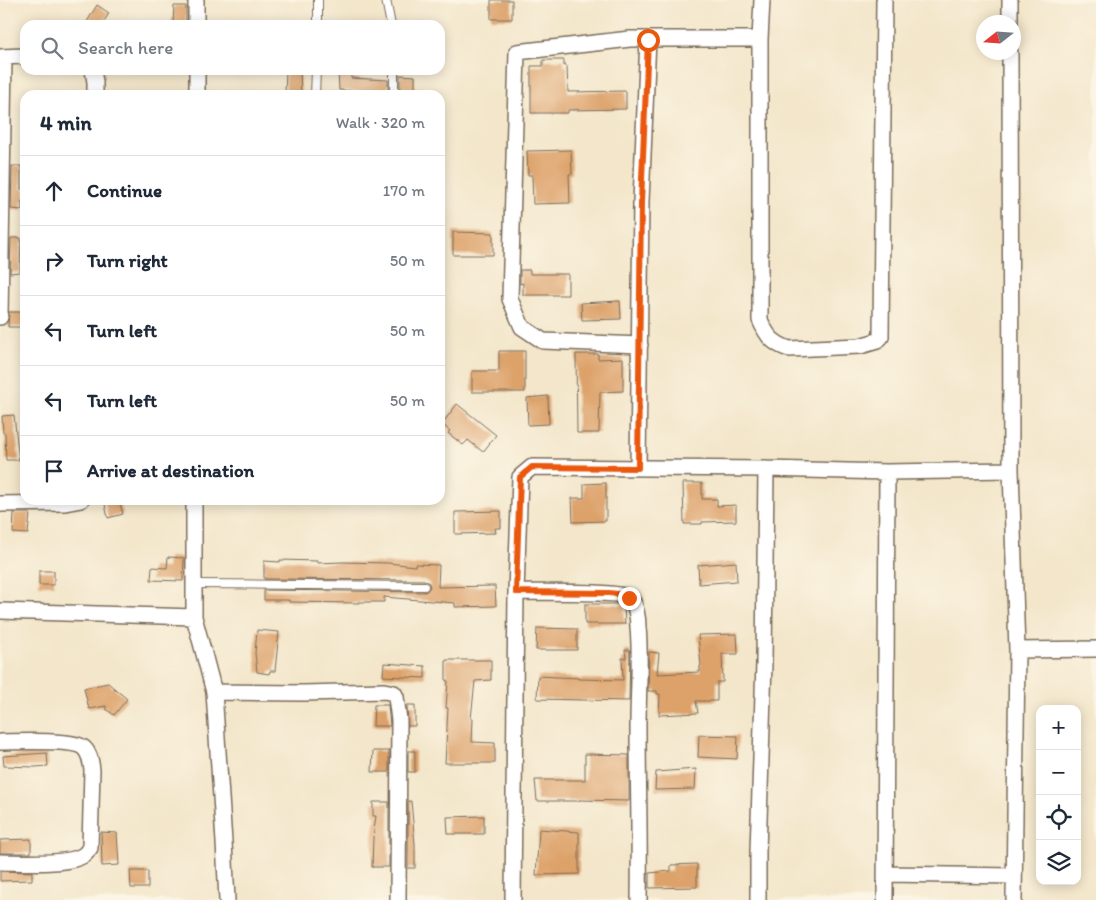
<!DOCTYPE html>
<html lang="en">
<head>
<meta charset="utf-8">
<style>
	:root { --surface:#fff; --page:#f2f2f3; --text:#1f2937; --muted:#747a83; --line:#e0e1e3 }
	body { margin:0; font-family:Itim,sans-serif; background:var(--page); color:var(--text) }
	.controls { position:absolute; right:15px; bottom:15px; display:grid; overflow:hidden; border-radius:10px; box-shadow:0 2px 12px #0003 }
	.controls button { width:45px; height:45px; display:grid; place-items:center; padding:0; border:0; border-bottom:1px solid var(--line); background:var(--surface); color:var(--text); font:25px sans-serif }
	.compass { position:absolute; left:976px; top:15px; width:45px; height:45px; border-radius:50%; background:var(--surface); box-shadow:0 2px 12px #0003; rotate:253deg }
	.stop { position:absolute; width:15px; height:15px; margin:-11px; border:4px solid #ea580c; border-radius:50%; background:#fff }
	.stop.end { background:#ea580c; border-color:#fff; box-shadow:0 1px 5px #0008 }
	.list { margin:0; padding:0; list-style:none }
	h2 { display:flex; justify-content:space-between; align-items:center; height:65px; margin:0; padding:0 20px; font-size:21px }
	h2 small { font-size:16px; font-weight:400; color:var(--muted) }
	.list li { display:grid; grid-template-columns:32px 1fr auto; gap:15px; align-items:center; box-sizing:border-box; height:70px; padding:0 20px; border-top:1px solid var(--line) }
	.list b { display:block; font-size:19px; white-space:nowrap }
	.list em { font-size:16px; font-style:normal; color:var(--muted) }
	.icon { flex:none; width:28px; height:28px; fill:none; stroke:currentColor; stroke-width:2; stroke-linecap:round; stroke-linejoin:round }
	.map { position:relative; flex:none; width:1096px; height:900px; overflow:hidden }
	.search { position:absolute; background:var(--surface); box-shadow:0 2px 12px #0003; left:20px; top:20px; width:425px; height:55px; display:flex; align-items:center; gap:12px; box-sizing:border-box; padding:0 18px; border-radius:15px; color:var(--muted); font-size:19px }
	.panel { position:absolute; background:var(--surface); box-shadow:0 2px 12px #0003; left:20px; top:90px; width:425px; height:415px; border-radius:15px }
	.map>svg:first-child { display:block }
	.building { fill:#dda26b }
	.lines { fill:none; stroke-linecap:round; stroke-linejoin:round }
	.lane-casing { stroke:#7b6c5a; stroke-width:10 }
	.street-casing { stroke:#7b6c5a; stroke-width:18 }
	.lane { stroke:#fff; stroke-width:8 }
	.street { stroke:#fff; stroke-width:15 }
	.route { stroke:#ea580c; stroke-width:6 }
</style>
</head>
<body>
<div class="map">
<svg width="1096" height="900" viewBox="0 0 1096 900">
	<rect width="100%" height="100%" fill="#fcf5e5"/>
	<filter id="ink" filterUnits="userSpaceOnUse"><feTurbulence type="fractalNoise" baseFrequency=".02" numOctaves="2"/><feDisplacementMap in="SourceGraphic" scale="10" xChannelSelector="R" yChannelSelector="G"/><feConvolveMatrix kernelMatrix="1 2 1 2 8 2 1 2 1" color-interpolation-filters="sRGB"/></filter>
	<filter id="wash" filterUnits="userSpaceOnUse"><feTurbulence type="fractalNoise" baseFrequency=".0096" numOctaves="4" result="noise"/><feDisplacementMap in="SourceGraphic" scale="20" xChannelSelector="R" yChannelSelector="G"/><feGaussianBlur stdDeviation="1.12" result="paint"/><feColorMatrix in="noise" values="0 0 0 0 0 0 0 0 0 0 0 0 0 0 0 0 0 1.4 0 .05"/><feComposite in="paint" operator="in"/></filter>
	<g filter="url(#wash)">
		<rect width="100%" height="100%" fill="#f3e6ca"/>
		<g id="blocks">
			<path class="building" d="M 491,0 L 512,0 L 512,19 L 491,19 Z
				M 97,5 L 109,13 L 102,25 L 85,25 Z
				M 174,6 L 186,6 L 186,23 L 173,23 Z
				M 543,60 L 564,60 L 564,66 L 567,66 L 568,92 L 626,91 L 626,109 L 568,110 L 568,113 L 531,113 L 531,66 L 543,66 Z
				M 286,70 L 300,70 L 301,95 L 285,95 Z
				M 338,70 L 351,70 L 351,78 L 388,80 L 388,93 L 339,90 Z
				M 400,75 L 415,76 L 415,95 L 400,94 Z
				M 571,150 L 572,174 L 569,174 L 570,203 L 533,204 L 532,175 L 528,175 L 527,151 Z
				M 12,166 L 21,166 L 21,189 L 25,189 L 25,201 L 22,201 L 22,210 L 11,209 Z
				M 453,232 L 493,233 L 493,255 L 453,255 Z
				M 11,238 L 21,238 L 20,272 L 10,273 Z
				M 520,270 L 530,270 L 530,274 L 568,274 L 568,295 L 523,295 L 523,283 L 520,284 Z
				M 620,301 L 621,319 L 582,320 L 581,303 Z
				M 9,312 L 25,312 L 25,327 L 8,327 Z
				M 499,351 L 525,351 L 525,392 L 472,392 L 472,371 L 499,371 Z
				M 576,354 L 598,354 L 598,359 L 623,358 L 623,391 L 600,392 L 599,433 L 577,433 Z
				M 548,396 L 549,424 L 528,425 L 527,398 Z
				M 457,404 L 496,435 L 483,452 L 468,440 L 463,445 L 448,433 L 450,431 L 442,424 Z
				M 14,415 L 19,460 L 6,460 L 5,433 L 3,433 L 2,416 Z
				M 606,483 L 606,521 L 573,522 L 572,498 L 584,498 L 584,484 Z
				M 683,483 L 702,483 L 702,499 L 717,499 L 717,506 L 736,505 L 736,521 L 702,522 L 702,524 L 684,524 Z
				M 104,500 L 119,500 L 123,514 L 108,518 Z
				M 501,511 L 501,528 L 495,528 L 496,533 L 455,534 L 455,512 Z
				M 14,513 L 30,513 L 28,534 L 13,533 Z
				M 168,557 L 184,558 L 183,581 L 151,580 L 152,567 L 167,568 Z
				M 280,560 L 317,561 L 317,563 L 343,562 L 388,563 L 415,566 L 415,564 L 439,565 L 438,587 L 495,586 L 496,606 L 455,607 L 455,603 L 384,597 L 384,602 L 359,602 L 359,603 L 289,602 L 289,600 L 264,600 L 264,590 L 424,592 L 427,591 L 430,587 L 429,583 L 424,580 L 264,579 L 264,561 L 280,562 Z
				M 736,562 L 737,581 L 699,584 L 698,565 Z
				M 39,571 L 54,571 L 54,585 L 39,585 Z
				M 585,604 L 616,604 L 624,606 L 625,624 L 585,624 Z
				M 537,628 L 577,629 L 577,650 L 536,650 Z
				M 257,630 L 279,632 L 275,671 L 270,671 L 269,674 L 257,672 L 255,653 Z
				M 737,634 L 738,654 L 722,654 L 723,682 L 717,682 L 717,701 L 696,701 L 698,713 L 659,715 L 660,694 L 657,694 L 657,691 L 648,691 L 649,652 L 659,653 L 657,674 L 700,672 L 700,666 L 701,666 L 698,635 Z
				M 625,650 L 630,650 L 629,701 L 537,699 L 538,676 L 578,678 L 578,679 L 623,680 L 622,658 L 626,658 Z
				M 446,660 L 491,660 L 491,680 L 475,681 L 471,719 L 473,719 L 472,742 L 495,743 L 495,763 L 445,763 L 448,708 L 446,708 L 448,681 L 446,681 Z
				M 384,663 L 425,666 L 425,678 L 383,676 Z
				M 108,683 L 127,699 L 114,715 L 106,709 L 106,706 L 89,709 L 84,688 Z
				M 374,705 L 388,705 L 390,726 L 373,726 Z
				M 407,705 L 415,705 L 415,726 L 408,726 Z
				M 699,735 L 738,736 L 737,759 L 698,757 Z
				M 373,751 L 389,751 L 389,772 L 372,772 Z
				M 408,751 L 415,751 L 415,772 L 408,772 Z
				M 47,753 L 48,766 L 35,767 L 4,766 L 3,756 Z
				M 585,754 L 629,755 L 629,801 L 579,800 L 579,801 L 537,801 L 535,780 L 585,780 Z
				M 696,769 L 695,789 L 655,790 L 656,772 Z
				M 408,801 L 411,801 L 415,844 L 415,868 L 408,868 Z
				M 373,802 L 389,802 L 389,867 L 372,867 L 373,838 L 376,816 L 373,816 Z
				M 484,816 L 484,834 L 448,834 L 447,817 Z
				M 539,829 L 579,832 L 579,874 L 536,875 Z
				M 101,832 L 117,833 L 119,865 L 102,866 Z
				M 31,839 L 31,853 L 0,853 L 0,840 Z
				M 697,864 L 697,887 L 649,888 L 649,873 L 671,871 L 671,865 Z
				M 0,871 L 32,872 L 32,880 L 0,881 Z
				M 130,871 L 148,871 L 148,888 L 131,888 Z"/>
		</g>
	</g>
	<g filter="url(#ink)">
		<use href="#blocks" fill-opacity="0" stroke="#7b6c5a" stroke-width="1"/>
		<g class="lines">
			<g class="lane-casing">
				<path id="lane" d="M 386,0 L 391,25
					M 318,25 L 318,0
					M 394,70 L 394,95
					M 315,95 L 316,70
					M 194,584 L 424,586"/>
			</g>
			<g class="street-casing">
				<path id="street" d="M 196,0 L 196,25
					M 762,0 L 760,39 L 760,320 C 767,336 772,343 789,349 L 860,346 L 877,341 L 881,337 L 884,0
					M 1010,0 L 1010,22
					M 1010,52 L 1011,470 L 1017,650 L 1014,900
					M 0,57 L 25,56
					M 93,70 L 95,82 L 95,95
					M 197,70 L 197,95
					M 0,317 L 4,57
					M 640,345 L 543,341 L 522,327 L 510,299 L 517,52 L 630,39 L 760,39
					M 638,468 L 641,201 L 648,39
					M 194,500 L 194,617 L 204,654 L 214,692 L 224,842 L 227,900
					M 0,504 L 65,503 L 81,500
					M 516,592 C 533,593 621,590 630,598 C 636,603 638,619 638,627 C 641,659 638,692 638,725 C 638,784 640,842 639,900
					M 0,611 L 194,617
					M 1017,650 L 1096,649
					M 214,692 L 304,693 L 384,691 L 394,693 L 396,697 L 399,720 L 398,900
					M 0,742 C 15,742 75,739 84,748 C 90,754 91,762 92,770 L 90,848 C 88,850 87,852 85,854 C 71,866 19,862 0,862
					M 886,874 L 1014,876
					M 513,900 L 516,592 L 520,477 L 532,467 L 766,469 L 887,472 L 1011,470
					M 758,900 L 758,852 L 764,663 L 766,469
					M 885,900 L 887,472"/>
			</g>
			<use href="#lane" class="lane"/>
			<use href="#street" class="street"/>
		</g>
	</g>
	<g class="lines" filter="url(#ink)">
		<path class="route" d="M 629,598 L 625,595 L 609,593 L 516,592 L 520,477 L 532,467 L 638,468 L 641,202 L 648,40"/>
	</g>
</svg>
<div class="controls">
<button>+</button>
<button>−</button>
<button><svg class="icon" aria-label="locate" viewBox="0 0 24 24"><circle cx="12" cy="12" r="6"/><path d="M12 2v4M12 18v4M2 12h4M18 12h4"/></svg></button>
<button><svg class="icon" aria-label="layers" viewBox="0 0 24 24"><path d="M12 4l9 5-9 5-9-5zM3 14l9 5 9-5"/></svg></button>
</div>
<svg class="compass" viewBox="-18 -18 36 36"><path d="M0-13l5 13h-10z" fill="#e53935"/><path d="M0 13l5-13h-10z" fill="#747a83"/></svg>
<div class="stop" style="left:648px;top:40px"></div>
<div class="stop end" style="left:629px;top:598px"></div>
<div class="search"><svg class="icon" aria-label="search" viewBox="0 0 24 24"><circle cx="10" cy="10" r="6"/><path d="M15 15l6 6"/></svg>Search here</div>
<section class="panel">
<h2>4 min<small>Walk · 320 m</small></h2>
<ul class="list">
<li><svg class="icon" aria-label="ahead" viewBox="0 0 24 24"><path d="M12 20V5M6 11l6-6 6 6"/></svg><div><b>Continue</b></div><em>170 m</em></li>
<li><svg class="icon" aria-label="right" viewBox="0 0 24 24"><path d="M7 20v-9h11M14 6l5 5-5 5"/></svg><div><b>Turn right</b></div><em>50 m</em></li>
<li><svg class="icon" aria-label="left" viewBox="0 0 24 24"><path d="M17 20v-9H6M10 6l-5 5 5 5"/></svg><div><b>Turn left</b></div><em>50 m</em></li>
<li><svg class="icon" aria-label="left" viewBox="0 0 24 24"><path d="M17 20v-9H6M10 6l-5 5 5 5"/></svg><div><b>Turn left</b></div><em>50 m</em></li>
<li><svg class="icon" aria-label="arrive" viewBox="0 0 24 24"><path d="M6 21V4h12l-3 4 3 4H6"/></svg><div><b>Arrive at destination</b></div></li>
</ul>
</section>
</div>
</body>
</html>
